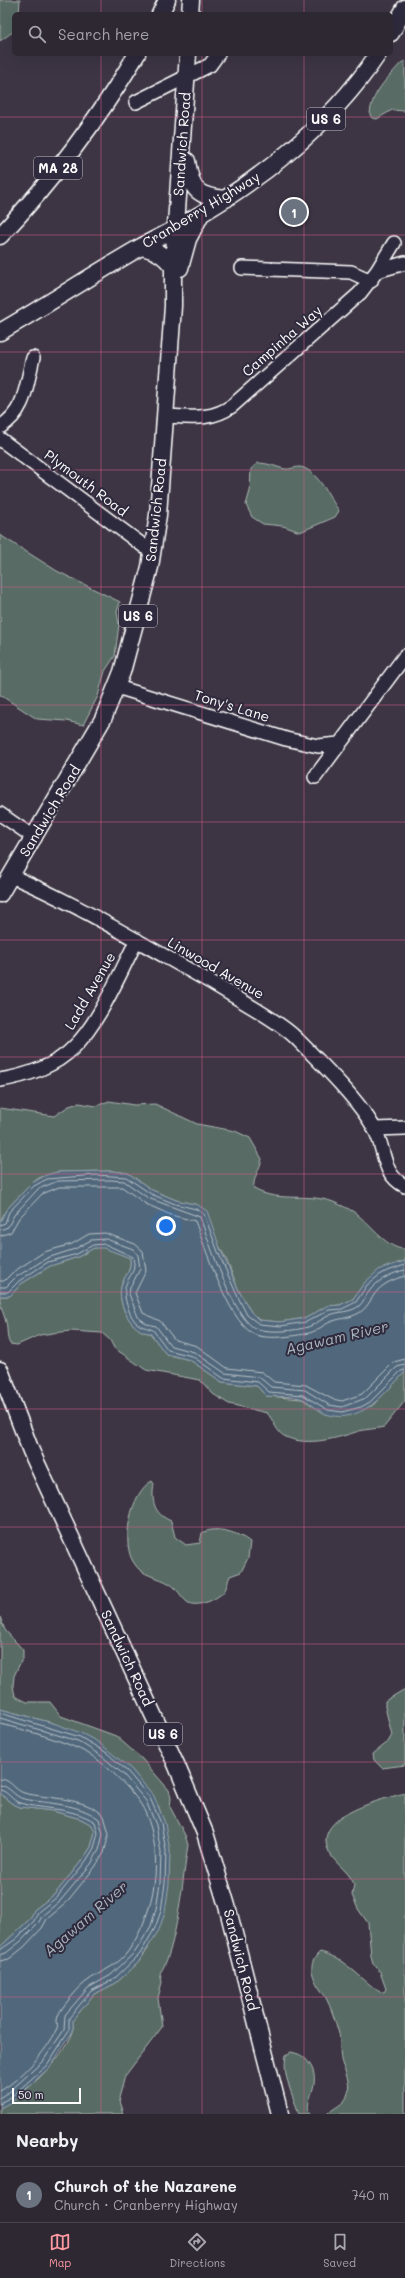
<!DOCTYPE html>
<html lang="en">
<head>
<meta charset="utf-8">
<style>
	:root { --surface:#2e2833; --page:#36303b; --text:#f1f3f6; --muted:#a7a6ac; --line:#49444e; --accent:#ff9aa2 }
	body { margin:0; font-family:Mali,sans-serif; background:var(--page); color:var(--text) }
	.scale { position:absolute; left:12px; bottom:10px; width:69px; box-sizing:border-box; padding-left:4px; border:2px solid #fff; border-top:0; font-size:11px; line-height:14px; white-space:nowrap; color:#fff; -webkit-text-stroke:3px #2f2a3d; paint-order:stroke }
	.you { position:absolute; left:166px; top:1226px; width:14px; height:14px; margin:-10px; border:3px solid #fff; border-radius:50%; background:#1a73e8; box-shadow:0 0 0 6px #1a73e833 }
	.badge { display:grid; place-items:center; width:26px; height:26px; border-radius:50%; background:var(--accent); color:#fff; font-size:13px; font-weight:700 }
	.pin { position:absolute; translate:-50% -50%; border:2px solid #fff; box-shadow:0 1px 4px #0006 }
	.list { margin:0; padding:0; list-style:none }
	h2 { display:flex; justify-content:space-between; align-items:center; height:52px; margin:0; padding:0 16px; font-size:17px }
	h2 small { font-size:13px; font-weight:400; color:var(--muted) }
	.list li { display:grid; grid-template-columns:26px 1fr auto; gap:12px; align-items:center; box-sizing:border-box; height:56px; padding:0 16px; border-top:1px solid var(--line) }
	.list b { display:block; font-size:15px; white-space:nowrap }
	.list p { margin:0; font-size:13px; white-space:nowrap; color:var(--muted) }
	.list em { font-size:13px; font-style:normal; color:var(--muted) }
	.icon { flex:none; width:22px; height:22px; fill:none; stroke:currentColor; stroke-width:2; stroke-linecap:round; stroke-linejoin:round }
	.map { position:relative; flex:none; width:405px; height:2114px; overflow:hidden }
	.search { position:absolute; background:var(--surface); box-shadow:0 4px 16px #0002; left:12px; right:12px; top:12px; height:44px; display:flex; align-items:center; gap:10px; box-sizing:border-box; padding:0 14px; border-radius:6px; color:var(--muted); font-size:15px }
	.sheet { height:108px; background:var(--surface) }
	nav { display:flex; justify-content:space-around; align-items:center; box-sizing:border-box; height:56px; border-top:1px solid var(--line); background:var(--surface); font-size:11px; color:var(--muted) }
	nav a { display:grid; justify-items:center; gap:2px }
	nav .on { color:var(--accent) }
	.map>svg:first-child { display:block }
	.green { fill:#596c65; stroke:#acb6b2 }
	.water { fill:#51687b; stroke:#97a4b0 }
	.lines { fill:none; stroke-linecap:round; stroke-linejoin:round }
	.shore { stroke:#b9c3ca; stroke-width:1 }
	.minor-casing { stroke:#fff; stroke-width:16 }
	.major-casing { stroke:#fff; stroke-width:19 }
	.minor { stroke:#2f2a3d; stroke-width:13 }
	.major { stroke:#2f2a3d; stroke-width:16 }
	.grid { fill:none; stroke:#d45d8c; stroke-width:1; stroke-opacity:0.55 }
	.labels { text-anchor:middle; stroke-width:4; stroke-linejoin:round; paint-order:stroke }
	.shield { fill:#2f2a3d; stroke:#c1bfc5; stroke-width:1 }
	.shield-label { font-size:13px; font-weight:bold; fill:#fff }
	.street-label { font-size:14px; fill:#fff; stroke:#2f2a3d }
	.water-label { font-size:15px; font-style:italic; fill:#a8b4bd; stroke:#2f2a3d }
</style>
</head>
<body>
<div class="map">
<svg width="405" height="2114" viewBox="0 0 405 2114">
	<rect width="100%" height="100%" fill="#3d3544"/>
	<filter id="ink" filterUnits="userSpaceOnUse"><feTurbulence type="fractalNoise" baseFrequency=".025" numOctaves="2"/><feDisplacementMap in="SourceGraphic" scale="8" xChannelSelector="R" yChannelSelector="G"/><feConvolveMatrix kernelMatrix="1 2 1 2 8 2 1 2 1" color-interpolation-filters="sRGB"/></filter>
	<g filter="url(#ink)">
		<path class="green" d="M 0,0 L 20,0 L 19,14 L 14,14 L 14,31 L 0,41 Z
			M 405,61 L 405,111 L 392,110 L 377,119 L 372,118 L 370,115 C 371,93 387,79 401,63 Z
			M 258,463 C 268,463 276,467 285,469 C 291,470 297,465 304,468 C 319,474 330,498 339,511 L 335,517 L 300,532 L 283,526 L 263,524 L 252,517 L 246,505 L 250,491 L 251,469 Z
			M 0,535 L 57,571 L 120,602 L 117,612 L 119,624 L 115,656 L 105,671 L 98,696 L 83,725 L 67,721 L 37,719 L 0,695 Z
			M 109,1101 L 134,1105 L 155,1104 L 197,1124 L 235,1131 L 250,1138 L 262,1159 C 260,1169 252,1180 254,1189 C 280,1204 312,1191 338,1204 C 345,1207 354,1211 359,1216 C 371,1226 389,1250 405,1249 L 405,1261 L 398,1263 L 364,1283 L 353,1299 L 340,1305 L 327,1306 L 306,1318 L 280,1322 L 259,1320 L 251,1312 L 239,1291 L 226,1259 L 198,1205 L 176,1200 L 152,1190 L 128,1173 L 112,1171 L 57,1172 L 39,1178 L 32,1183 L 6,1210 L 0,1222 L 0,1108 L 54,1116 L 69,1106 L 79,1103 L 96,1106 Z
			M 104,1247 L 130,1258 C 132,1273 124,1274 121,1287 C 117,1304 132,1333 150,1333 L 166,1354 L 190,1360 L 222,1382 L 257,1386 L 266,1396 L 302,1399 L 326,1414 L 372,1406 L 405,1372 L 405,1401 L 384,1427 C 376,1429 367,1429 359,1431 C 338,1438 308,1447 286,1437 C 276,1433 274,1420 267,1413 L 229,1404 L 213,1394 L 200,1380 L 146,1370 L 114,1348 L 110,1340 L 102,1333 L 71,1331 L 53,1333 L 40,1335 L 17,1345 L 10,1344 C 6,1337 8,1329 6,1322 C 3,1312 0,1306 0,1296 L 10,1296 L 21,1284 L 50,1266 L 78,1257 L 94,1248 Z
			M 152,1481 L 154,1484 C 151,1501 154,1514 171,1521 L 175,1537 L 186,1545 L 200,1543 L 202,1533 C 216,1525 239,1533 250,1542 L 248,1558 L 241,1572 L 230,1576 C 228,1580 227,1587 225,1590 C 219,1599 196,1609 187,1602 C 181,1597 177,1588 170,1584 C 158,1576 142,1577 134,1563 C 120,1544 131,1491 152,1481 Z
			M 0,1617 L 5,1630 L 23,1650 L 23,1657 L 14,1676 L 13,1686 L 15,1696 L 27,1702 L 50,1702 L 61,1716 L 116,1736 L 142,1759 L 169,1790 L 171,1798 L 170,1807 L 185,1835 L 188,1845 C 183,1876 177,1950 160,1973 L 162,1982 L 158,1998 L 162,2027 L 125,2076 L 119,2098 L 124,2114 L 0,2114 L 0,2108 C 24,2095 63,2059 73,2032 C 74,2029 72,2024 73,2020 L 94,1994 L 116,1983 L 138,1963 L 148,1949 L 170,1851 L 159,1807 L 131,1769 L 53,1723 L 0,1709 Z
			M 405,1689 L 405,1765 L 382,1768 L 374,1760 L 373,1754 L 388,1742 L 392,1735 L 385,1707 L 385,1701 Z
			M 0,1793 L 11,1803 L 20,1807 L 53,1811 L 81,1819 L 92,1825 L 95,1832 L 91,1847 L 83,1859 L 55,1894 L 34,1910 L 31,1918 L 0,1947 Z
			M 405,1793 L 405,2114 L 327,2114 C 333,2108 345,2104 347,2096 C 351,2086 347,2076 343,2066 C 338,2055 342,2042 338,2030 C 335,2021 331,2007 326,1998 C 320,1988 315,1984 312,1971 C 311,1964 314,1957 320,1952 C 344,1957 360,1979 380,1992 L 384,1992 L 386,1989 L 380,1972 L 373,1963 L 371,1956 L 368,1923 L 358,1909 L 352,1895 L 354,1884 C 348,1869 332,1863 327,1847 C 317,1814 384,1799 405,1793 Z
			M 291,2052 C 300,2054 304,2056 309,2063 C 324,2083 302,2102 310,2114 L 299,2114 C 293,2095 282,2076 286,2055 Z"/>
		<path class="water" d="M 112,1171 L 128,1173 L 152,1190 L 176,1200 L 198,1205 L 207,1211 L 221,1251 L 239,1291 L 251,1312 L 259,1320 L 280,1322 L 306,1318 L 327,1306 L 340,1305 L 353,1299 L 364,1283 L 380,1269 L 405,1261 L 405,1372 C 385,1393 360,1426 326,1414 C 318,1411 311,1403 303,1399 C 293,1395 277,1397 266,1396 L 257,1386 L 222,1382 L 190,1360 L 166,1354 L 150,1333 C 132,1333 117,1304 121,1287 C 124,1274 132,1273 130,1258 L 104,1248 L 94,1248 L 78,1257 L 50,1266 L 21,1284 L 10,1296 L 0,1296 L 0,1222 L 6,1210 L 32,1183 L 46,1175 L 57,1172 Z
			M 0,1709 L 53,1723 L 81,1733 L 98,1742 L 131,1769 L 154,1796 L 165,1823 L 170,1851 L 169,1884 L 165,1912 L 159,1930 L 138,1963 L 116,1983 L 94,1994 L 73,2020 L 73,2031 L 50,2067 L 13,2101 L 0,2108 L 0,1947 L 31,1918 L 34,1910 L 55,1894 L 83,1859 L 91,1847 L 95,1832 L 92,1825 L 81,1819 L 53,1811 L 20,1807 L 11,1803 L 0,1793 Z"/>
		<g class="lines">
			<path class="shore" d="M 0,1225 L 5,1223 L 9,1212 L 34,1186 L 47,1179 L 96,1175 L 126,1177 L 151,1194 L 175,1204 L 196,1209 L 204,1214 L 218,1252 L 236,1293 L 247,1315 L 259,1324 L 281,1326 L 306,1322 L 329,1310 L 342,1309 L 356,1302 L 367,1285 L 382,1273 L 405,1265
				M 0,1230 L 8,1227 L 14,1215 L 38,1189 L 58,1181 L 111,1180 L 124,1181 L 148,1198 L 200,1217 C 208,1239 235,1323 257,1329 C 272,1333 294,1331 308,1327 C 316,1324 323,1318 330,1315 C 339,1311 350,1313 359,1306 C 364,1302 366,1294 371,1289 C 380,1279 392,1273 405,1270
				M 0,1236 L 11,1232 L 19,1218 L 42,1194 L 59,1187 L 122,1187 L 146,1204 L 171,1215 L 195,1221 C 205,1247 228,1319 252,1333 C 264,1341 295,1336 309,1333 C 318,1331 325,1323 333,1321 C 342,1318 350,1318 359,1313 C 366,1309 370,1301 374,1295 C 381,1284 394,1279 405,1276
				M 0,1281 L 4,1281 L 13,1272 L 44,1252 L 72,1244 L 89,1234 L 105,1233 L 135,1244 L 143,1251 L 146,1271 L 135,1293 L 143,1313 L 160,1321 L 175,1340 L 197,1346 L 227,1368 L 262,1372 L 274,1382 L 306,1385 L 332,1399 L 342,1401 L 362,1394 L 394,1362 L 405,1359
				M 0,1287 L 6,1287 L 16,1277 L 47,1258 L 75,1249 L 91,1240 L 106,1239 L 133,1249 L 138,1255 L 140,1269 L 130,1288 L 129,1294 L 138,1317 L 147,1324 L 156,1326 L 171,1346 L 194,1352 L 225,1373 L 259,1377 L 271,1387 L 305,1390 L 329,1405 L 342,1407 L 366,1398 L 397,1367 L 405,1365
				M 0,1292 L 8,1292 L 19,1281 L 48,1262 L 77,1254 L 93,1245 L 105,1244 L 133,1257 C 137,1274 128,1274 125,1288 C 123,1296 129,1314 134,1320 C 139,1327 146,1327 153,1330 L 168,1350 L 192,1356 L 223,1378 L 258,1382 L 269,1392 L 303,1395 L 328,1410 L 342,1412 L 361,1407 L 370,1402 L 401,1371 L 405,1370
				M 0,1713 L 80,1737 L 107,1753 L 128,1772 L 150,1798 L 161,1823 L 166,1851 L 165,1883 L 161,1911 L 155,1928 L 140,1954 L 114,1979 L 91,1991 L 69,2018 L 69,2031 L 47,2065 L 11,2097 L 0,2103
				M 0,1718 L 78,1741 L 103,1757 L 124,1775 L 146,1801 L 156,1825 L 161,1852 L 160,1883 L 156,1909 L 151,1926 L 135,1952 L 111,1975 L 88,1988 L 65,2015 L 64,2030 L 43,2061 L 8,2093 L 0,2098
				M 0,1724 C 26,1730 66,1741 89,1754 C 105,1763 138,1795 145,1812 C 165,1856 155,1912 129,1950 C 119,1966 100,1971 86,1982 C 79,1987 73,1995 67,2002 C 63,2007 58,2013 57,2020 C 57,2023 58,2026 57,2029 C 47,2051 21,2079 0,2091
				M 0,1779 C 11,1779 14,1790 24,1793 C 47,1799 86,1797 104,1816 L 109,1834 L 104,1853 L 95,1867 L 65,1904 L 47,1919 L 42,1928 L 24,1947 L 9,1959 L 0,1961
				M 0,1785 C 10,1786 14,1797 24,1799 C 48,1804 78,1803 99,1819 L 103,1834 L 99,1850 L 91,1864 L 61,1900 L 42,1916 L 38,1924 L 20,1942 L 6,1953 L 0,1955
				M 0,1790 C 8,1791 12,1801 20,1803 C 45,1810 71,1807 95,1822 L 98,1833 L 94,1848 L 86,1861 L 57,1897 L 38,1912 L 34,1921 L 16,1939 L 0,1950"/>
			<g class="minor-casing">
				<path id="minor" d="M 136,102 L 210,65 L 218,54
					M 242,268 L 351,272 L 371,281
					M 377,271 L 405,263
					M 165,416 C 190,417 211,421 232,406 L 360,293 L 377,271 L 394,243
					M 0,427 C 26,411 26,385 33,358
					M 0,439 L 153,553
					M 117,687 L 286,739 L 318,746 L 339,744
					M 315,777 L 405,656
					M 0,814 L 35,838
					M 11,876 C 66,899 116,929 168,958 C 199,975 228,992 257,1010 C 271,1019 285,1027 296,1038 C 319,1061 361,1102 375,1130 C 386,1150 381,1174 405,1186
					M 0,1080 C 26,1076 56,1066 74,1047 C 100,1022 120,972 137,940
					M 375,1129 L 405,1128"/>
			</g>
			<g class="major-casing">
				<path id="major" d="M 160,14 L 167,0
					M 190,14 L 191,0
					M 391,33 L 405,8
					M 187,161 C 192,191 196,196 226,199
					M 0,236 C 52,181 98,119 137,54
					M 141,247 C 155,250 164,254 173,267
					M 180,268 L 188,239 L 201,214
					M 0,332 C 47,305 92,275 139,248 C 151,241 164,235 177,228 C 255,184 327,130 378,54
					M 0,894 L 103,719 L 122,672 L 150,567 L 158,515 L 173,306 L 173,267 L 188,54
					M 0,1370 L 31,1451 L 176,1764 L 205,1833 L 227,1906 L 280,2114"/>
			</g>
			<use href="#minor" class="minor"/>
			<use href="#major" class="major"/>
		</g>
	</g>
	<path class="grid" d="M 101,0 L 101,14M 202,0 L 202,14M 304,0 L 304,14M 101,54 L 101,2114M 202,54 L 202,2114M 304,54 L 304,2114M 0,117 L 405,117M 0,235 L 405,235M 0,352 L 405,352M 0,470 L 405,470M 0,587 L 405,587M 0,705 L 405,705M 0,822 L 405,822M 0,940 L 405,940M 0,1057 L 405,1057M 0,1174 L 405,1174M 0,1292 L 405,1292M 0,1409 L 405,1409M 0,1527 L 405,1527M 0,1644 L 405,1644M 0,1762 L 405,1762M 0,1879 L 405,1879M 0,1997 L 405,1997"/>
	<g class="labels">
		<g class="shield">
			<rect x="307" y="108" width="38" height="22" rx="3"/>
			<rect x="34" y="157" width="48" height="22" rx="3"/>
			<rect x="119" y="605" width="38" height="22" rx="3"/>
			<rect x="144" y="1723" width="38" height="22" rx="3"/>
		</g>
		<g class="shield-label">
			<text x="326" y="124">US 6</text>
			<text x="58" y="173">MA 28</text>
			<text x="138" y="621">US 6</text>
			<text x="163" y="1739">US 6</text>
		</g>
		<g class="street-label">
			<text transform="translate(182 144) rotate(-86)" y="5">Sandwich Road</text>
			<text transform="translate(201 210) rotate(-31)" y="5">Cranberry Highway</text>
			<text transform="translate(282 341) rotate(-41)" y="5">Campinha Way</text>
			<text transform="translate(86 483) rotate(37)" y="5">Plymouth Road</text>
			<text transform="translate(156 510) rotate(-84)" y="5">Sandwich Road</text>
			<text transform="translate(232 706) rotate(17)" y="5">Tony's Lane</text>
			<text transform="translate(50 811) rotate(-59)" y="5">Sandwich Road</text>
			<text transform="translate(216 968) rotate(30)" y="5">Linwood Avenue</text>
			<text transform="translate(90 991) rotate(-60)" y="5">Ladd Avenue</text>
			<text transform="translate(127 1658) rotate(65)" y="5">Sandwich Road</text>
			<text transform="translate(241 1960) rotate(76)" y="5">Sandwich Road</text>
		</g>
		<g class="water-label">
			<text transform="translate(337 1338) rotate(-13)" y="5">Agawam River</text>
			<text transform="translate(86 1919) rotate(-41)" y="5">Agawam River</text>
		</g>
	</g>
</svg>
<div class="scale">50 m</div>
<div class="you"></div>
<div class="pin badge" style="left:294px;top:212px;background:#6b7280">1</div>
<div class="search"><svg class="icon" aria-label="search" viewBox="0 0 24 24"><circle cx="10" cy="10" r="6"/><path d="M15 15l6 6"/></svg>Search here</div>
</div>
<section class="sheet">
<h2>Nearby<small></small></h2>
<ul class="list">
<li><span class="badge" style="background:#6b7280">1</span><div><b>Church of the Nazarene</b><p>Church · Cranberry Highway</p></div><em>740 m</em></li>
</ul>
</section>
<nav>
<a class="on"><svg class="icon" aria-label="map" viewBox="0 0 24 24"><path d="M3 6l6-2 6 2 6-2v14l-6 2-6-2-6 2zM9 4v14M15 6v14"/></svg>Map</a>
<a><svg class="icon" aria-label="directions" viewBox="0 0 24 24"><path d="M12 3l9 9-9 9-9-9zM9 14v-3h6M13 9l2 2-2 2"/></svg>Directions</a>
<a><svg class="icon" aria-label="saved" viewBox="0 0 24 24"><path d="M7 4h10v16l-5-4-5 4z"/></svg>Saved</a>
</nav>
</body>
</html>
